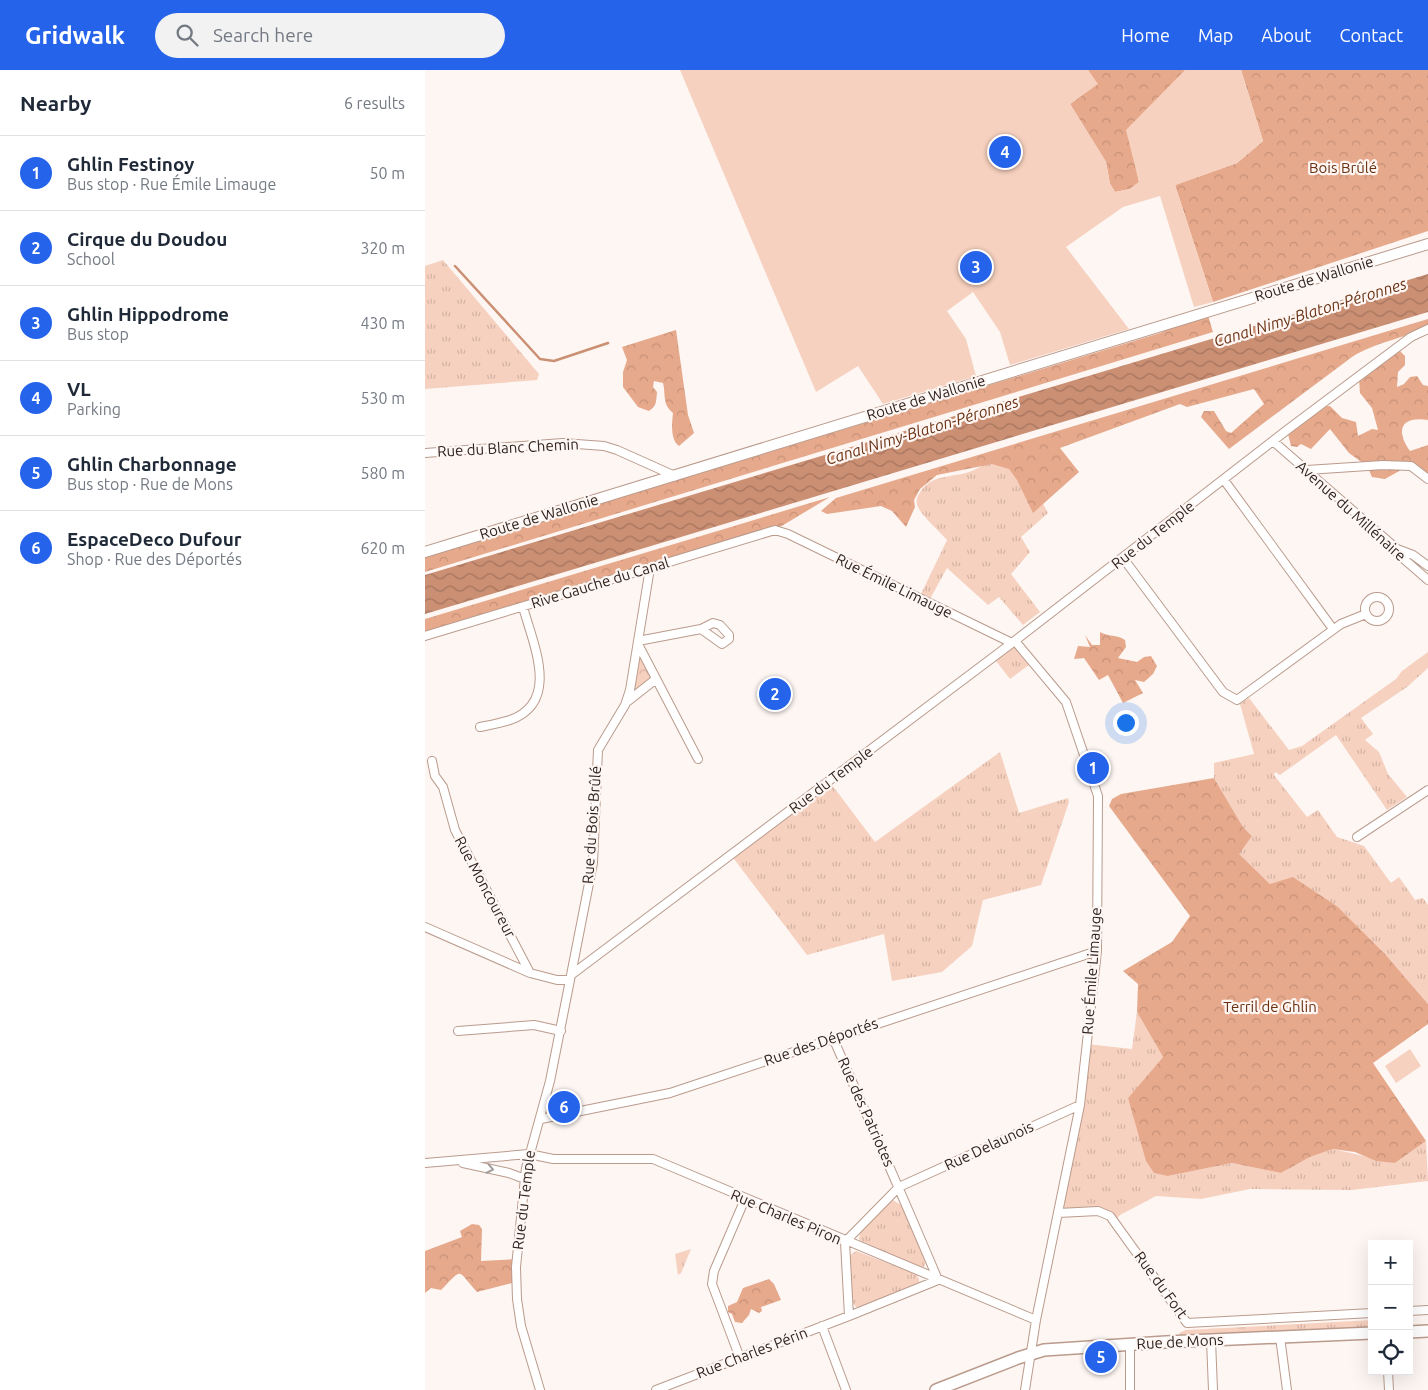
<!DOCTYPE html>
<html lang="en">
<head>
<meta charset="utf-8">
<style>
	:root { --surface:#fff; --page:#f2f2f3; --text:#1f2937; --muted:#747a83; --line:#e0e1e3; --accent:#2563eb }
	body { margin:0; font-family:Ubuntu,sans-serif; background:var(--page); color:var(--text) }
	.controls { position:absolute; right:15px; bottom:15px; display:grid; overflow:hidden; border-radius:0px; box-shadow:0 5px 20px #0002 }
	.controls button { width:45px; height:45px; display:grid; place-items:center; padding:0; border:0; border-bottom:1px solid var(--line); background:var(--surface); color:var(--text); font:25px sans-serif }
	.you { position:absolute; left:700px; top:652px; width:18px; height:18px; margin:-12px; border:4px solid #fff; border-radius:50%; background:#1a73e8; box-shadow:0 0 0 8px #1a73e833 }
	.badge { display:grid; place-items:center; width:32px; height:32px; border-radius:50%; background:var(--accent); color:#fff; font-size:16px; font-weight:700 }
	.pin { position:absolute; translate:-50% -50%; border:2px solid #fff; box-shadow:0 1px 5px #0006 }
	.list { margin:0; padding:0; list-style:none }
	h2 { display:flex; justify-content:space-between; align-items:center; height:65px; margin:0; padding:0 20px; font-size:21px }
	h2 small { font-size:16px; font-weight:400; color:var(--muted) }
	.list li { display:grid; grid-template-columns:32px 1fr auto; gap:15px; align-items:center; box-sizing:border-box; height:75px; padding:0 20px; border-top:1px solid var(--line) }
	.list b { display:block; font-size:19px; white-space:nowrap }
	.list p { margin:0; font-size:16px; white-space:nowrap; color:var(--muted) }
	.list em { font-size:16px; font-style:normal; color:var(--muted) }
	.icon { flex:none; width:28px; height:28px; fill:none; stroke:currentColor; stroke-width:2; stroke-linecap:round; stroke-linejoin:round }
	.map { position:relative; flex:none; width:1003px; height:1320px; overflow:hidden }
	header { display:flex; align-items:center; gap:30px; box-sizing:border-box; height:70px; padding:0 25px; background:var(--accent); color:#fff }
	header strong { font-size:24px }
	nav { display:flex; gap:28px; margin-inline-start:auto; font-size:18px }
	.search { width:350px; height:45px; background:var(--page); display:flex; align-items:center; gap:12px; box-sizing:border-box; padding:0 18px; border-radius:28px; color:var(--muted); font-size:19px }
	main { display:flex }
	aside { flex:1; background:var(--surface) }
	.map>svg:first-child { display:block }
	.grass { fill:url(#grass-tufts) }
	.forest { fill:url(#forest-crowns) }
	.park { fill:url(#park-crowns) }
	.pitch { fill:#f7d1bf }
	.water { fill:url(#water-waves) }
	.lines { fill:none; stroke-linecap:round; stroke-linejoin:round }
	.stream { stroke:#cb8f73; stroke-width:2.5 }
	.street-casing { stroke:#ba9b8c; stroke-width:10 }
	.secondary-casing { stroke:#ba9b8c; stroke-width:12 }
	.primary-casing { stroke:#ba9b8c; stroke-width:14 }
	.street { stroke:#fff; stroke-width:8 }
	.secondary { stroke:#fff; stroke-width:10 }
	.primary { stroke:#fff; stroke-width:11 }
	.oneway { stroke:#a29c9a }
	.labels { text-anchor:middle; stroke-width:4.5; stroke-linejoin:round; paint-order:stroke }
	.park-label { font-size:15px; fill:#693113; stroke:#fdf6f3 }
	.street-label { font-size:15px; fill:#30231e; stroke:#fdf6f3 }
	.water-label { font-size:16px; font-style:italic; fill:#6b3315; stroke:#fdf6f3 }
</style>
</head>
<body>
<header>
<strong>Gridwalk</strong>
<div class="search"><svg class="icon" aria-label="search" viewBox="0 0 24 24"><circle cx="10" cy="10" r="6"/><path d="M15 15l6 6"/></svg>Search here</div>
<nav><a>Home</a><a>Map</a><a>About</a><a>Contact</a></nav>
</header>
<main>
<aside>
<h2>Nearby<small>6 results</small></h2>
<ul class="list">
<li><span class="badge">1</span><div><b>Ghlin Festinoy</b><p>Bus stop · Rue Émile Limauge</p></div><em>50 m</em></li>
<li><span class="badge">2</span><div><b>Cirque du Doudou</b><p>School</p></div><em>320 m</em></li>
<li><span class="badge">3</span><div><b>Ghlin Hippodrome</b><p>Bus stop</p></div><em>430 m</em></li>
<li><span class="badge">4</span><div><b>VL</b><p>Parking</p></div><em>530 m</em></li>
<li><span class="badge">5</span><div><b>Ghlin Charbonnage</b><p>Bus stop · Rue de Mons</p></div><em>580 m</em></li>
<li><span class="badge">6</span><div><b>EspaceDeco Dufour</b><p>Shop · Rue des Déportés</p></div><em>620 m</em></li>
</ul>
</aside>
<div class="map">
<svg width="1003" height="1320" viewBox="0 0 1003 1320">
	<defs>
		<pattern id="grass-tufts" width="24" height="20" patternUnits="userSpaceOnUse" patternTransform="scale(1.25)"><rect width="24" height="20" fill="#f7d1bf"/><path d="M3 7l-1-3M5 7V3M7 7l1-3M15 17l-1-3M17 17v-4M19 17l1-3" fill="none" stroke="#d4b3a4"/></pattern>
		<pattern id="forest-crowns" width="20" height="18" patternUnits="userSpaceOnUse" patternTransform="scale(1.25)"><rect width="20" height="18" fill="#e7a98c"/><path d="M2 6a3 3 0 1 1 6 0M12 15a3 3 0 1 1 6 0" fill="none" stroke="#c69178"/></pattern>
		<pattern id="park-crowns" width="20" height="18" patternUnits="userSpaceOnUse" patternTransform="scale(1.25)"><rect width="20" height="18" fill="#f7d1bf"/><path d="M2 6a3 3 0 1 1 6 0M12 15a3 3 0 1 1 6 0" fill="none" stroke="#d4b3a4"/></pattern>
		<pattern id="water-waves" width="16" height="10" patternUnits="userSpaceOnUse" patternTransform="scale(1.25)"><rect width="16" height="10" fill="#cb8f73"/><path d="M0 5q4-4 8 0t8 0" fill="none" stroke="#a5745e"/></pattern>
	</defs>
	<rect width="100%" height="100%" fill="#fdf6f3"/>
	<path class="grass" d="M 18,190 L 114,304 L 112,310 L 0,319 L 0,196 Z
		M 577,389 L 604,407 L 623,443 L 596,467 L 605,482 L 586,504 L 615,542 L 598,555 L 574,527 L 563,535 L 522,498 L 505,529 L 496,524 L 522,470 C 515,462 495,444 492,435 C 491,430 492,428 494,424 C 506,402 530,409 549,400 C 563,393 560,392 577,389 Z
		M 590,571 L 608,592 L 585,609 L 568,587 Z
		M 1003,582 L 1003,598 L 982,617 L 936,648 L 948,664 L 940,670 L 954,682 L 963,704 L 982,727 L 962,740 L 911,665 L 855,705 L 850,702 L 849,705 L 882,747 L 893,740 L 912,767 L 939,776 L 966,813 L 974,807 L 990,830 L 998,828 L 1003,835 L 1003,934 L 960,884 L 913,837 L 845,814 L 813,784 L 827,766 L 818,757 L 789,708 L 789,693 L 829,684 L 815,634 L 824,628 L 864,680 L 877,676 L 971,609 L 977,601 Z
		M 575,682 L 594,743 L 643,728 L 644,732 L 616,815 L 558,830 L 547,876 L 517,902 L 467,911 L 459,864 L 382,885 L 306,785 L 404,711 L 450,772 Z
		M 712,942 L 738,987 L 703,1028 L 743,1106 L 807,1093 L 856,1103 L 885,1087 L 908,1079 L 970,1093 L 1001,1071 L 1003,1111 L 927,1120 L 825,1119 L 776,1129 L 731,1126 L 695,1145 L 690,1151 L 680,1142 L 633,1143 L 662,974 L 707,979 Z
		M 468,1130 L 476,1135 L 501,1191 L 499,1197 L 495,1198 L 434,1170 L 435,1162 Z
		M 266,1179 L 256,1203 L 253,1205 L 250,1184 Z
		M 431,1181 L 491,1204 L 494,1209 L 494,1214 L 435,1237 L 431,1237 L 426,1230 L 424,1186 Z
		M 947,1250 L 947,1257 L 757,1267 L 754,1263 L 761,1260 Z"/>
	<path class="forest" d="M 663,0 L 760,0 L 711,98 L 714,112 L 705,119 L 690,122 L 685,114 L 681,92 L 645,34 L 672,14 Z
		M 816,0 L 1003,0 L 1003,161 L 788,232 L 750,115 L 812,93 L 838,71 Z
		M 782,242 L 788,262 L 0,502 L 0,482 L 250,406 L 266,406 L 735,263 Z
		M 1003,249 L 1003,256 C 979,269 950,272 927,287 L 804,379 L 776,347 L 779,341 L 789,341 L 801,361 L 806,363 L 839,334 L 829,319 L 762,337 L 755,334 L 635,378 L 654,402 L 608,443 L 592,410 L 584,399 L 567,394 L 512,405 L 495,419 L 489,430 L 490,437 L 481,457 L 467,441 L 456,436 L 402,444 L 396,441 L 411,428 Z
		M 251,260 L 263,345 L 269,363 L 254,376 C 245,370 247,353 248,343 C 237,334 241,325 238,313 L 229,311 L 228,317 L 232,322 C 231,331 232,336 224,341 L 213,337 L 198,317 L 198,302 L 202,290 L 197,277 Z
		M 975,281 L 980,286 L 980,295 L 973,302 L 972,317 L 979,314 L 985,307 L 992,306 L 998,315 L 1003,316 L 1003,350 C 976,346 970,360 985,381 L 1003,375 L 1003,409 L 986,396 L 975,396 L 976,400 L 960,409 L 947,407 L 942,396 L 924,383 L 905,359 L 886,379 L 876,374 L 872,377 L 866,376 L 862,360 L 893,337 L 905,336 L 917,348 L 931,352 L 933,366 L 947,359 L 953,360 L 947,338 L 935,323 L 934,309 L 960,287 Z
		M 405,427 L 350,460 L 0,566 L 0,549 Z
		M 675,562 C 683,567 692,564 700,570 L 701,577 L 693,588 L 712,592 L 719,587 L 726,586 L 732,596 L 728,604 L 719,612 L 710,610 L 718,623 L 698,633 L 683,605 L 674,610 L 659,588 L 649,589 L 653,576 L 665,577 L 660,565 L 667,575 L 675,575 Z
		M 789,708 L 818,757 L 827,766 L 814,784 L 845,814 L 868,807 L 913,837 L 960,884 L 1003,934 L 1003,954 L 948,993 L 1001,1071 L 970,1093 L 951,1091 L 930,1082 L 908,1079 L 885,1087 L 856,1103 L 807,1093 L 743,1106 L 729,1103 L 721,1091 L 703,1028 L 738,987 L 712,942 L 713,914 L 698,901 L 747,872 L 765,846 L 684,736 L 687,729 L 696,724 Z
		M 47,1154 L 54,1155 L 57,1159 L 56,1191 L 92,1189 L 91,1212 L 52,1222 C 31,1199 39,1197 16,1220 L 6,1218 L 0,1223 L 0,1181 L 37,1167 L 35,1161 Z
		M 344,1209 L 349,1214 L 356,1230 L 336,1237 L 337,1241 L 334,1243 L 326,1239 L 324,1245 L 317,1253 L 310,1252 L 307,1244 L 303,1242 L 303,1236 L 312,1232 L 318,1218 Z"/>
	<path class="park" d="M 216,581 L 231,609 L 211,623 L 205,620 L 211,582 Z"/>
	<path class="pitch" d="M 255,0 L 663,0 L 673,14 L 645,34 L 681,92 L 685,114 L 690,122 L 705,119 L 714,112 L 701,60 L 760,0 L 816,0 L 838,71 L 812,93 L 750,115 L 788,232 L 769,237 L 735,126 L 698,137 L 641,177 L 704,259 L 585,295 L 575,262 L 548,222 L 522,241 L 541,269 L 551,306 L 458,334 L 433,296 L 391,322 Z
		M 985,979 L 996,996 L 971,1013 L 960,996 Z"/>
	<path class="water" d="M 1003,204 L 1003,242 L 0,544 L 0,505 Z"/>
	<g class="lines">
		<path class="stream" d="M 30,196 L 115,289 L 129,291 L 183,273"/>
		<g class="street-casing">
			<path id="street" d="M 849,372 L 972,479 L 973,484 L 1003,510
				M 0,383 L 138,373 L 179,376 L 192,380 L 250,406
				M 882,400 L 958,395 L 986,396 L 1003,409
				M 799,410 L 908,559
				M 972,479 L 988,485 L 1003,496
				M 698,488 L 798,622 L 812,630 L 916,554 L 941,544
				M940 539a12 12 0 1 1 24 0a12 12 0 1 1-24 0Z
				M 0,566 L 350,460 L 363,464 L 587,573
				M 213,571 L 276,559 L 288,553 L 295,555 L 304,565 L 304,569 L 297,574 L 276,559
				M 590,571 L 641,632 L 673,726 L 672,881 L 655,1035 L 611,1250 L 600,1320
				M 213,574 L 273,689
				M 203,631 L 231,609
				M 55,657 C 65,655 76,653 85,650 C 136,632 108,574 98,537
				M 7,691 L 10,706 L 18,717 L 30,760 L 105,903 L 132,910 L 145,910
				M 932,767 L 1003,720
				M 0,857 L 105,903
				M 146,905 L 168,793 L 173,680 L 200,635 L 205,620 L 225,498
				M 33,961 L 109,955 L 136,961
				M 408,968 C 443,1048 479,1129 513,1210 L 424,1246 L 420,1172 L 474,1117 L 655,1035
				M 116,1049 L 245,1023 L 672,881
				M 0,1093 L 104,1084 L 128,1089 L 228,1089 L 611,1250
				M 38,1093 L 84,1103 L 100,1109
				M 633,1143 L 673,1141 L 685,1146 L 762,1253 L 947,1243
				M 984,1241 L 1003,1240
				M 397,1256 L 421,1320
				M 855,1267 L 862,1320
				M 786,1270 L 788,1320
				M 705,1274 L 705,1320
				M 315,1288 L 287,1214 L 289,1201 L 320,1129
				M 963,1301 L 964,1320
				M 115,1320 L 96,1256 L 92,1229 L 91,1197 L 101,1098 L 125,1011 L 146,905 L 587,573 L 862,360 L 986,267 L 1003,259
				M 231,1320 L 424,1246"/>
		</g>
		<g class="secondary-casing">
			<path id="secondary" d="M 0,482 L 1003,174"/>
		</g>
		<g class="primary-casing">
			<path id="primary" d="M 984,1262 L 1003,1261
				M 511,1320 L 593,1288 L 619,1280 L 741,1272 L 947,1263"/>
		</g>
		<use href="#street" class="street"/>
		<use href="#secondary" class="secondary"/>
		<use href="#primary" class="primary"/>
	</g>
	<defs><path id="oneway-chevron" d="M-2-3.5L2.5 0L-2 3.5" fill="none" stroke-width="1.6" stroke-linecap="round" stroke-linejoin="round" transform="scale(1.25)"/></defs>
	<use class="oneway" href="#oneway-chevron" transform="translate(65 1099) rotate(12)"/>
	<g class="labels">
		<g class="park-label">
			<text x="918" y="103">Bois Brûlé</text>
			<text x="845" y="942">Terril de Ghlin</text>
		</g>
		<g class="street-label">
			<text transform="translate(889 209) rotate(-17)" y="5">Route de Wallonie</text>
			<text transform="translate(501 328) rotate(-17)" y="5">Route de Wallonie</text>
			<text transform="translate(83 378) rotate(-3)" y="5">Rue du Blanc Chemin</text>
			<text transform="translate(926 441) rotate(42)" y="5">Avenue du Millénaire</text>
			<text transform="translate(114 447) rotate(-17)" y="5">Route de Wallonie</text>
			<text transform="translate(728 465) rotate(-38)" y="5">Rue du Temple</text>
			<text transform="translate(175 513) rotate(-17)" y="5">Rive Gauche du Canal</text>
			<text transform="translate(469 516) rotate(26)" y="5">Rue Émile Limauge</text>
			<text transform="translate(406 710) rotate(-37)" y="5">Rue du Temple</text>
			<text transform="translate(167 755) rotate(-86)" y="5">Rue du Bois Brûlé</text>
			<text transform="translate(60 817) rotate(62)" y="5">Rue Moncoureur</text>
			<text transform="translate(667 901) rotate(-86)" y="5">Rue Émile Limauge</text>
			<text transform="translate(396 972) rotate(-19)" y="5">Rue des Déportés</text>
			<text transform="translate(441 1042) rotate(66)" y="5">Rue des Patriotes</text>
			<text transform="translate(564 1076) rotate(-25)" y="5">Rue Delaunois</text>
			<text transform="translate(99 1130) rotate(-83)" y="5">Rue du Temple</text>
			<text transform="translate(361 1147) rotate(23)" y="5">Rue Charles Piron</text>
			<text transform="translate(736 1215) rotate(54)" y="5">Rue du Fort</text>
			<text transform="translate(755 1272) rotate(-3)" y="5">Rue de Mons</text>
			<text transform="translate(327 1283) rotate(-21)" y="5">Rue Charles Périn</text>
		</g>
		<g class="water-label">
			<text transform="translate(885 242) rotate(-17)" y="6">Canal Nimy-Blaton-Péronnes</text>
			<text transform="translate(497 360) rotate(-17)" y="6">Canal Nimy-Blaton-Péronnes</text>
		</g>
	</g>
</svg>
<div class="controls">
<button>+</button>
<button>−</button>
<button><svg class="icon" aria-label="locate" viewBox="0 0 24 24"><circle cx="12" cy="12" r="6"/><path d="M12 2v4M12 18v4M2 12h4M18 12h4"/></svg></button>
</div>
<div class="you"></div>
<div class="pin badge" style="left:668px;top:698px">1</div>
<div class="pin badge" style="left:350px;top:624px">2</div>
<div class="pin badge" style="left:551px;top:197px">3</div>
<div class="pin badge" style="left:580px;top:82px">4</div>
<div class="pin badge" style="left:676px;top:1287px">5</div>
<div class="pin badge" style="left:139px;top:1037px">6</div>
</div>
</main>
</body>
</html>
